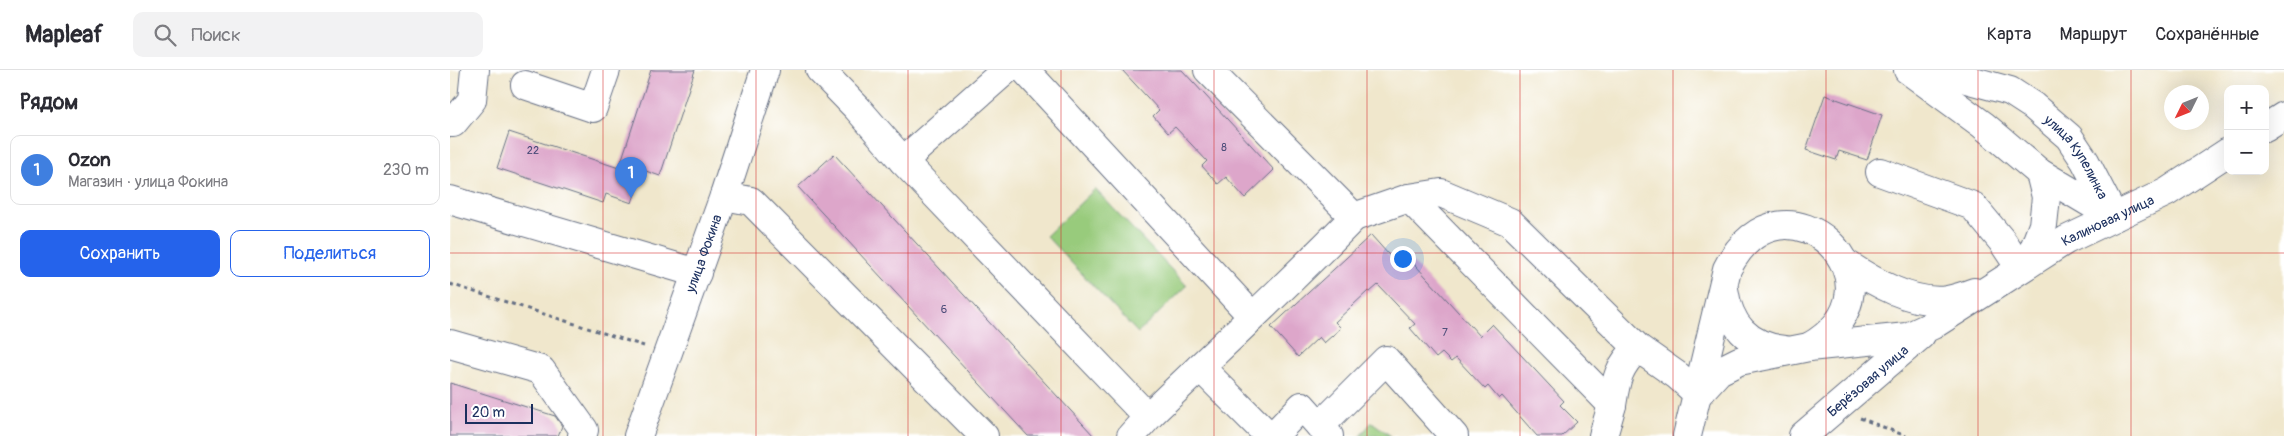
<!DOCTYPE html>
<html lang="ru">
<head>
<meta charset="utf-8">
<style>
	:root { --surface:#fff; --page:#f2f2f3; --text:#2b2b33; --muted:#7c7c81; --line:#e1e1e2; --accent:#2563eb }
	body { margin:0; font-family:Pangolin,sans-serif; background:var(--page); color:var(--text) }
	.controls { position:absolute; right:15px; top:15px; display:grid; overflow:hidden; border-radius:10px; box-shadow:0 5px 20px #0002 }
	.controls button { width:45px; height:45px; display:grid; place-items:center; padding:0; border:0; border-bottom:1px solid var(--line); background:var(--surface); color:var(--text); font:25px sans-serif }
	.compass { position:absolute; left:1714px; top:15px; width:45px; height:45px; border-radius:50%; background:var(--surface); box-shadow:0 5px 20px #0002; rotate:227deg }
	.scale { position:absolute; left:15px; bottom:12px; width:68px; box-sizing:border-box; padding-left:5px; border:2px solid #1b2f5e; border-top:0; font-size:14px; line-height:18px; white-space:nowrap; color:#1b2f5e; -webkit-text-stroke:4px #fff; paint-order:stroke }
	.you { position:absolute; left:952px; top:188px; width:18px; height:18px; margin:-12px; border:4px solid #fff; border-radius:50%; background:#1a73e8; box-shadow:0 0 0 8px #1a73e833 }
	.badge { display:grid; place-items:center; width:32px; height:32px; border-radius:50%; background:var(--accent); color:#fff; font-size:16px; font-weight:700 }
	.pin { position:absolute; translate:-50% -41px; filter:drop-shadow(0 1px 2px #0008) }
	.pin::after { content:''; position:absolute; top:26px; width:18px; height:15px; background:inherit; clip-path:polygon(0 0,100% 0,50% 100%) }
	.list { margin:0; padding:0; list-style:none }
	h2 { display:flex; justify-content:space-between; align-items:center; height:65px; margin:0; padding:0 20px; font-size:21px }
	h2 small { font-size:16px; font-weight:400; color:var(--muted) }
	.list li { display:grid; grid-template-columns:32px 1fr auto; gap:15px; align-items:center; box-sizing:border-box; height:70px; margin:0 10px 10px; padding:0 10px; border:1px solid var(--line); border-radius:10px }
	.list b { display:block; font-size:19px; white-space:nowrap }
	.list p { margin:0; font-size:16px; white-space:nowrap; color:var(--muted) }
	.list em { font-size:16px; font-style:normal; color:var(--muted) }
	.actions { display:flex; gap:10px; padding:15px 20px }
	.actions a { flex:1; padding:11px 0; border:1px solid var(--accent); border-radius:10px; text-align:center; font-size:18px; color:var(--accent) }
	.actions .main { background:var(--accent); color:#fff }
	.icon { flex:none; width:28px; height:28px; fill:none; stroke:currentColor; stroke-width:2; stroke-linecap:round; stroke-linejoin:round }
	.map { position:relative; flex:none; width:1834px; height:366px; overflow:hidden }
	header { display:flex; align-items:center; gap:30px; box-sizing:border-box; height:70px; padding:0 25px; background:var(--surface); border-bottom:1px solid var(--line) }
	header strong { font-size:24px }
	nav { display:flex; gap:28px; margin-inline-start:auto; font-size:18px }
	.search { width:350px; height:45px; background:var(--page); display:flex; align-items:center; gap:12px; box-sizing:border-box; padding:0 18px; border-radius:10px; color:var(--muted); font-size:19px }
	main { display:flex }
	aside { flex:1; background:var(--surface) }
	.map>svg:first-child { display:block }
	.green { fill:#98cb7c; stroke:#5a7d6d }
	.building { fill:#dda6ca }
	.lines { fill:none; stroke-linecap:round; stroke-linejoin:round }
	.minor-casing { stroke:#666f84; stroke-width:30 }
	.path { stroke:#666f84; stroke-width:3; stroke-dasharray:4 4; stroke-linecap:butt }
	.minor { stroke:#fff; stroke-width:28 }
	.grid { fill:none; stroke:#d62828; stroke-width:1; stroke-opacity:0.55 }
	.labels { text-anchor:middle; stroke-width:4; stroke-linejoin:round; paint-order:stroke }
	.number-label { font-size:11px; fill:#4c4d79 }
	.street-label { font-size:14px; fill:#1b2f5e; stroke:#fff }
</style>
</head>
<body>
<header>
<strong>Mapleaf</strong>
<div class="search"><svg class="icon" aria-label="search" viewBox="0 0 24 24"><circle cx="10" cy="10" r="6"/><path d="M15 15l6 6"/></svg>Поиск</div>
<nav><a>Карта</a><a>Маршрут</a><a>Сохранённые</a></nav>
</header>
<main>
<aside>
<h2>Рядом<small></small></h2>
<ul class="list">
<li><span class="badge" style="background:#3f7fe0">1</span><div><b>Ozon</b><p>Магазин · улица Фокина</p></div><em>230 m</em></li>
</ul>
<div class="actions"><a class="main">Сохранить</a><a>Поделиться</a></div>
</aside>
<div class="map">
<svg width="1834" height="366" viewBox="0 0 1834 366">
	<rect width="100%" height="100%" fill="#fff"/>
	<filter id="ink" filterUnits="userSpaceOnUse"><feTurbulence type="fractalNoise" baseFrequency=".02" numOctaves="2"/><feDisplacementMap in="SourceGraphic" scale="10" xChannelSelector="R" yChannelSelector="G"/><feConvolveMatrix kernelMatrix="1 2 1 2 8 2 1 2 1" color-interpolation-filters="sRGB"/></filter>
	<filter id="wash" filterUnits="userSpaceOnUse"><feTurbulence type="fractalNoise" baseFrequency=".0096" numOctaves="4" result="noise"/><feDisplacementMap in="SourceGraphic" scale="20" xChannelSelector="R" yChannelSelector="G"/><feGaussianBlur stdDeviation="1.12" result="paint"/><feColorMatrix in="noise" values="0 0 0 0 0 0 0 0 0 0 0 0 0 0 0 0 0 1.4 0 .05"/><feComposite in="paint" operator="in"/></filter>
	<g filter="url(#wash)">
		<rect width="100%" height="100%" fill="#f0e7cc"/>
		<path class="green" d="M 645,119 L 737,216 L 688,263 L 596,166 Z
			M 922,352 L 941,366 L 910,366 Z"/>
		<g id="blocks">
			<path class="building" d="M 201,0 L 245,0 L 210,106 L 193,100 L 182,133 L 156,124 L 153,133 L 47,98 L 59,62 L 169,98 Z
				M 672,0 L 732,0 L 824,100 L 795,128 L 776,107 L 768,114 L 752,96 L 757,91 L 725,57 L 718,63 L 703,46 L 709,40 Z
				M 1375,25 L 1432,45 L 1417,90 L 1389,81 L 1386,90 L 1356,80 Z
				M 384,84 L 644,366 L 578,366 L 348,117 Z
				M 921,165 L 947,194 L 956,185 L 1030,266 L 1042,254 L 1114,331 L 1110,335 L 1127,352 L 1112,366 L 1087,366 L 1052,326 L 1049,329 L 1038,316 L 1035,319 L 1006,288 L 1001,292 L 992,283 L 986,288 L 960,258 L 965,254 L 928,215 L 920,222 L 918,221 L 885,252 L 891,258 L 874,273 L 869,267 L 848,287 L 821,257 Z
				M 0,313 L 105,346 L 112,356 L 108,366 L 0,366 Z"/>
		</g>
	</g>
	<g filter="url(#ink)">
		<use href="#blocks" fill-opacity="0" stroke="#666f84" stroke-width="1"/>
		<g class="lines">
			<g class="minor-casing">
				<g id="minor">
					<path d="M 370,0 L 407,38 L 453,91 L 691,340 L 700,345 C 768,279 838,215 904,147 L 758,0"/>
					<path d="M 575,0 L 802,246"/>
					<path d="M 1458,0 L 1533,55 L 1590,103 L 1664,147"/>
					<path id="s1" d="M 1483,0 L 1560,21 L 1583,36 L 1619,67 L 1635,91 L 1664,147"/>
					<path d="M 75,15 L 143,38 L 156,0"/>
					<path d="M 0,53 L 3,53 L 22,30 L 25,0"/>
					<path d="M 1815,58 L 1834,46"/>
					<path d="M 453,91 L 556,0"/>
					<path d="M 1430,102 L 1523,136 L 1552,171 L 1570,198"/>
					<path d="M 274,126 L 301,131 L 534,366"/>
					<path d="M 959,128 L 1162,335 C 1166,310 1168,296 1188,278"/>
					<path d="M 0,130 L 247,203"/>
					<path d="M 904,147 L 959,128 L 991,123 L 1060,152 L 1188,278 L 1228,306 L 1248,324"/>
					<path d="M 1395,193 C 1424,212 1462,235 1498,230 C 1507,228 1516,225 1524,222"/>
					<path d="M 1578,194 L 1593,155 L 1596,127 L 1590,103"/>
					<path d="M 1274,219 C 1279,254 1297,276 1334,280"/>
					<path d="M 0,274 L 91,300 L 134,360 L 132,366"/>
					<path d="M 750,297 L 819,366"/>
					<path id="s2" d="M 1248,324 L 1269,301 L 1289,291 L 1359,277 L 1457,267 L 1483,255 L 1616,170 L 1717,122 L 1778,82"/>
					<path d="M 870,356 L 936,290 L 1004,366"/>
					<path id="s3" d="M 188,366 L 274,126 L 315,0"/>
					<path d="M 681,366 L 700,345"/>
					<path d="M 823,366 L 852,336 L 879,366"/>
					<path d="M 1153,366 L 1162,335"/>
					<path d="M 1237,366 L 1277,199 C 1333,88 1467,215 1359,277"/>
					<path id="s4" d="M 1353,366 L 1471,265"/>
				</g>
			</g>
			<path class="path" d="M 0,214 L 194,276
				M 1410,348 L 1456,366"/>
			<use href="#minor" class="minor"/>
		</g>
	</g>
	<path class="grid" d="M 153,0 L 153,366M 306,0 L 306,366M 458,0 L 458,366M 611,0 L 611,366M 764,0 L 764,366M 917,0 L 917,366M 1070,0 L 1070,366M 1223,0 L 1223,366M 1376,0 L 1376,366M 1528,0 L 1528,366M 1681,0 L 1681,366M 0,183 L 1834,183"/>
	<g class="labels">
		<g class="number-label">
			<text x="774" y="81">8</text>
			<text x="83" y="84">22</text>
			<text x="494" y="243">6</text>
			<text x="995" y="266">7</text>
		</g>
		<g class="street-label">
			<text dy="5" stroke="none"><textPath href="#s1" startOffset="175">улица Купелинка</textPath></text>
			<text dy="5" stroke="none"><textPath href="#s2" startOffset="456">Калиновая улица</textPath></text>
			<text dy="5" stroke="none"><textPath href="#s3" startOffset="194">улица Фокина</textPath></text>
			<text dy="5" stroke="none"><textPath href="#s4" startOffset="85">Берёзовая улица</textPath></text>
		</g>
	</g>
</svg>
<div class="controls">
<button>+</button>
<button>−</button>
</div>
<svg class="compass" viewBox="-18 -18 36 36"><path d="M0-13l5 13h-10z" fill="#e53935"/><path d="M0 13l5-13h-10z" fill="#7c7c81"/></svg>
<div class="scale">20 m</div>
<div class="you"></div>
<div class="pin badge" style="left:181px;top:128px;background:#3f7fe0">1</div>
</div>
</main>
</body>
</html>
